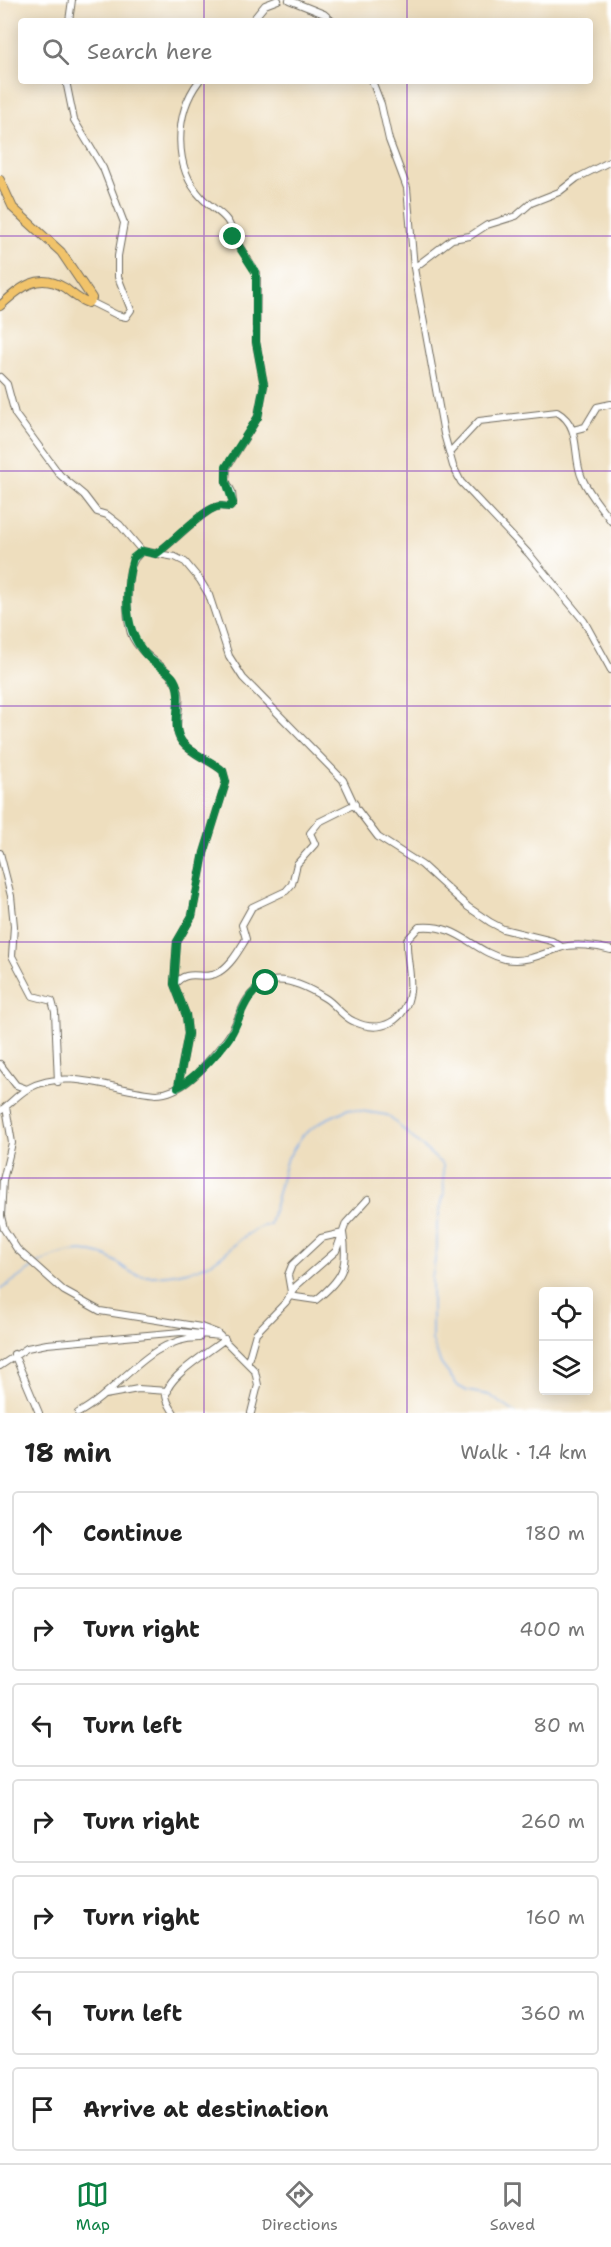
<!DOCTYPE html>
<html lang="en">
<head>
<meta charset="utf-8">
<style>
	:root { --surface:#fff; --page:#f2f2f2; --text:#222; --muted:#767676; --line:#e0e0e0; --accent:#0b8043 }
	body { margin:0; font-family:"Shantell Sans",sans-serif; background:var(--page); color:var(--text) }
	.controls { position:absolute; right:18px; bottom:18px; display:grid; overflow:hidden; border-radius:6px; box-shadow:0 3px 15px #0003 }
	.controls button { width:54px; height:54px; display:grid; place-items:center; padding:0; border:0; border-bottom:2px solid var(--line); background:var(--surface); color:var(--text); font:30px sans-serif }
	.stop { position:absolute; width:18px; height:18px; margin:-14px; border:4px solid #0b8043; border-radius:50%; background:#fff }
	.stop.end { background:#0b8043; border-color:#fff; box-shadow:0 2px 6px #0008 }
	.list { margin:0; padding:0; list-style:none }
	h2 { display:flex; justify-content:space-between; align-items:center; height:78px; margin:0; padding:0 24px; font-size:26px }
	h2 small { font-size:20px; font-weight:400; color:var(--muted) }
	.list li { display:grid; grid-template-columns:39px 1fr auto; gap:18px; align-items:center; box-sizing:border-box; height:84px; margin:0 12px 12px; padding:0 12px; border:2px solid var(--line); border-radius:6px }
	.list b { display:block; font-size:22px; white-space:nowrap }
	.list em { font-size:20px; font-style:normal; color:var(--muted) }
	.icon { flex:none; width:33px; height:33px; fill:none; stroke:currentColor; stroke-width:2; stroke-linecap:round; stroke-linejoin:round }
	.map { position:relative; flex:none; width:611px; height:1413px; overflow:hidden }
	.search { position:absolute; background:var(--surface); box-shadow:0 3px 15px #0003; left:18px; right:18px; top:18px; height:66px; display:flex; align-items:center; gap:15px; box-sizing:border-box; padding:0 21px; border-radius:6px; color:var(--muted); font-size:22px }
	.sheet { height:750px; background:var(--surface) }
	nav { display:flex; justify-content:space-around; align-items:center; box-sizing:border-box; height:84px; border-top:2px solid var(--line); background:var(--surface); font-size:16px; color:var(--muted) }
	nav a { display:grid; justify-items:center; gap:3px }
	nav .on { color:var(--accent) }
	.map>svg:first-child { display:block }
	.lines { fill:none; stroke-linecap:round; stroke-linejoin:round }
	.stream { stroke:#7dade8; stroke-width:1.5 }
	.minor-casing { stroke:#6f6a5e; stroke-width:8 }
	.major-casing { stroke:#6f6a5e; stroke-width:10 }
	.minor { stroke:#fff; stroke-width:6 }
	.major { stroke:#f1c36a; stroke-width:8 }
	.route { stroke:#0b8043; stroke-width:8 }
	.grid { fill:none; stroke:#7b2cbf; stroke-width:1.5; stroke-opacity:0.55 }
</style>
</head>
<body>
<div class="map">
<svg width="611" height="1413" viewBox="0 0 611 1413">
	<rect width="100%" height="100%" fill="#fff"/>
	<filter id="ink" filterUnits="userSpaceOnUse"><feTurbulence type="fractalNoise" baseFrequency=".0167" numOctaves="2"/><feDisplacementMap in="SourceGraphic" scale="12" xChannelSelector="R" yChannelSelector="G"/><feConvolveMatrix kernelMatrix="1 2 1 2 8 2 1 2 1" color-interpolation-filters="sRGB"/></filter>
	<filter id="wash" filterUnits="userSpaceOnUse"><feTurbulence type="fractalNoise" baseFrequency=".008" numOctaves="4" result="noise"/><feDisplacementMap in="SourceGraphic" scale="24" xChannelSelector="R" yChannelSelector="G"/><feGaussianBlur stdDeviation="1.35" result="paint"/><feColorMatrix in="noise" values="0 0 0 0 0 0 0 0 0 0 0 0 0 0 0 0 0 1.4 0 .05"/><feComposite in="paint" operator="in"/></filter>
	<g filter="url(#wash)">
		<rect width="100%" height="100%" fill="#eedebe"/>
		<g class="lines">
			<path class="stream" d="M 38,1264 C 55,1254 80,1247 100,1254 C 124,1261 124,1278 154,1276 C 175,1275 204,1270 220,1257 C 238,1243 247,1230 270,1224 L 286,1161 L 302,1136 L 322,1121 L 348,1109 L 387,1115 L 443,1165 L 444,1193 L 437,1224 L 437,1248 L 432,1278 L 432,1340 L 441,1364 L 458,1386 L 467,1391 L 489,1395 L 516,1413
				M 0,1290 L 34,1267"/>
		</g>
	</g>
	<g filter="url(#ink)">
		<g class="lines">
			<g class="minor-casing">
				<path id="minor" d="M 289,0 L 324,14 L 332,21
					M 69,21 L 72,0
					M 252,21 L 265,5 L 278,0
					M 66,81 L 74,120 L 103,168 L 124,223 L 118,256 L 118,277 L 131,310 L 126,317 L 117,315 L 91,302
					M 372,81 L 381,104 L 389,140 L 407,188 L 414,268 L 444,434 L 453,466 L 461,482 L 529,554 L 584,621 L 611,670
					M 414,268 L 452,239 L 470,236 L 487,225 L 516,216 L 531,203 L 559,192 L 577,178 L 611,161
					M 0,377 L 7,384 L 15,414 L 60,475 L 84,495 L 97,512 L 107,515 L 120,525 L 142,551 L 175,557 L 185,562 L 200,580 L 209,595 L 229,656 L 243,678 L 343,780 L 356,808 L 378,837 L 422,865 L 468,907 L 490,922 L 503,929 L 552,941 L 562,947
					M 573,430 L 585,427 L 597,407 L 611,404
					M 450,452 L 479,421 L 557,412 C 582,426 572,456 582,478 C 589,494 601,507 611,521
					M 142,551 C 130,561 129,572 128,588 C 127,602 126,625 133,638 C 143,659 175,668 179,693 C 182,708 171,728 182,742 C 192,755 211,760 223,771 L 226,782 L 204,853 L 192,916 L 177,942 L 174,984 L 186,1015 L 188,1034 L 178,1087
					M 156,554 C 174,542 199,513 216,507 C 221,505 226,507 230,507 L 233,503 L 232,492 L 226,481 L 227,467 L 258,417 L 264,385 L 256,342 L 257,273 L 233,237 C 231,215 215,212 202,198 C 173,168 174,114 199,81
					M 0,853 L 11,896 L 14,926 L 12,956 L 33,996 L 52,1001 L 55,1012 L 58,1082
					M 175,984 C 188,967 204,982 219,972 C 231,965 239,950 246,939 L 242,925 L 252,907 L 286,891 L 292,884 L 297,864 L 315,844 L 310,833 L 319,822 L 355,804
					M 0,1064 L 16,1085 L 27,1089
					M 6,1107 L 12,1143 L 3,1180 L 1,1216 L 4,1229 L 17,1249 L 64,1291 L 100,1311 L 201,1327 L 217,1333 L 255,1371 L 258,1385 L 251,1413
					M 0,1111 C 10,1104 18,1094 29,1088 C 68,1067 116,1091 156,1094 C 186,1094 209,1060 226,1040 C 241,1021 240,997 264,984 C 282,974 309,988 325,998 C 335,1004 342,1016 353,1021 C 381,1035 406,1021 410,991 C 412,974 406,957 407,940 L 419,927 C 459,923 473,952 505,959 C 525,963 542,954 560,948 C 574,943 597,946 611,950
					M 289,1296 L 316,1300 C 342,1279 349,1267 343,1233 L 321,1238 L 292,1265 L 288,1275 L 291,1292
					M 14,1354 L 39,1413
					M 248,1361 L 256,1333 L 286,1302 L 296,1286 L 336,1251 L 346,1223 L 368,1199
					M 0,1366 L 27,1348 L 47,1344 L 181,1332 L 220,1336
					M 105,1395 L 138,1389 L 168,1391
					M 78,1413 C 120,1391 147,1338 199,1338
					M 174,1413 C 171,1408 166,1401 166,1395 C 167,1376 211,1351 225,1339"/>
			</g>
			<g class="major-casing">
				<path id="major" d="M 0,180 L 13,208 L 61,252 L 92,298 L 88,303 C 79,300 73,294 65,288 C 38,271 20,288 0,306"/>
			</g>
			<use href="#minor" class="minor"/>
			<use href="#major" class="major"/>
		</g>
	</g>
	<g class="lines" filter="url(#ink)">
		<path class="route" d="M 233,237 L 256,273 L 256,342 L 264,385 L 258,417 L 226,467 L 226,481 L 233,503 L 230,507 C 226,507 221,505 216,507 C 199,513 173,542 156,554 L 142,551 L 133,558 C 124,592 123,632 149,658 C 156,665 168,670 174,679 C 185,698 169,724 182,742 C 191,754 211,760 223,771 L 226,782 L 204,853 L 192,916 L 177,942 L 174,984 L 186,1015 L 188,1034 L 178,1087 C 193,1080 225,1047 233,1031 C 243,1011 245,995 266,983"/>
	</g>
	<path class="grid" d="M 204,0 L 204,21M 407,0 L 407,21M 204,81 L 204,1413M 407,81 L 407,1413M 0,236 L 611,236M 0,471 L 611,471M 0,706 L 611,706M 0,942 L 611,942M 0,1178 L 611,1178"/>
</svg>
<div class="controls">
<button><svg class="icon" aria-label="locate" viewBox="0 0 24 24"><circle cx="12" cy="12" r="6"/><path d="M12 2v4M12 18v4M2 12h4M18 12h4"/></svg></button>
<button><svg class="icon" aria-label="layers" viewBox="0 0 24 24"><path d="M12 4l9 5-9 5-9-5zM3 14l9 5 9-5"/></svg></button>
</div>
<div class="stop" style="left:266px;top:983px"></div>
<div class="stop end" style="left:233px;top:237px"></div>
<div class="search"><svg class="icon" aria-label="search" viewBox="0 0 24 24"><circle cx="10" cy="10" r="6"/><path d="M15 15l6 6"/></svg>Search here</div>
</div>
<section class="sheet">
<h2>18 min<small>Walk · 1.4 km</small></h2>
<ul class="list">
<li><svg class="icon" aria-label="ahead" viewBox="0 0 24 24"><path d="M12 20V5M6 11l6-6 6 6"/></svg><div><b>Continue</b></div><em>180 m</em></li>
<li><svg class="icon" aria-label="right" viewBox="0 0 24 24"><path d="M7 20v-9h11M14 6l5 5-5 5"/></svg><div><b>Turn right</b></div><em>400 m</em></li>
<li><svg class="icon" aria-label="left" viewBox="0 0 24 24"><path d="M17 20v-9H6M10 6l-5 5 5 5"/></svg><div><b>Turn left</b></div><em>80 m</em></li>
<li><svg class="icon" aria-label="right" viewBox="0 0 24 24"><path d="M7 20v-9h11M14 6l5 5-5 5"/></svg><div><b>Turn right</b></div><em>260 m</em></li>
<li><svg class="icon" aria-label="right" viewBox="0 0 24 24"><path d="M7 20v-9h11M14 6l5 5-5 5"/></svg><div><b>Turn right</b></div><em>160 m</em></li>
<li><svg class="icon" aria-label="left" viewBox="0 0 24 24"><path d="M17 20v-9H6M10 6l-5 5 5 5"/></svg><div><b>Turn left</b></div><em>360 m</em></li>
<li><svg class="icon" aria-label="arrive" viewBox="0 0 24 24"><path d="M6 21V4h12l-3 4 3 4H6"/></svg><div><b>Arrive at destination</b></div></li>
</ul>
</section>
<nav>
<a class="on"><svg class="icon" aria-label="map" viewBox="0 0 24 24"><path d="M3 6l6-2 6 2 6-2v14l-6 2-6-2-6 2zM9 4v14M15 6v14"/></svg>Map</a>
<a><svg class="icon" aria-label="directions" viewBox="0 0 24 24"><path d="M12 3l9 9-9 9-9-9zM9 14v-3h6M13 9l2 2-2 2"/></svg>Directions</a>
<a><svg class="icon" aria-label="saved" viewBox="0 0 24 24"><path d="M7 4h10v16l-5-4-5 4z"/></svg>Saved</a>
</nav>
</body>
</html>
